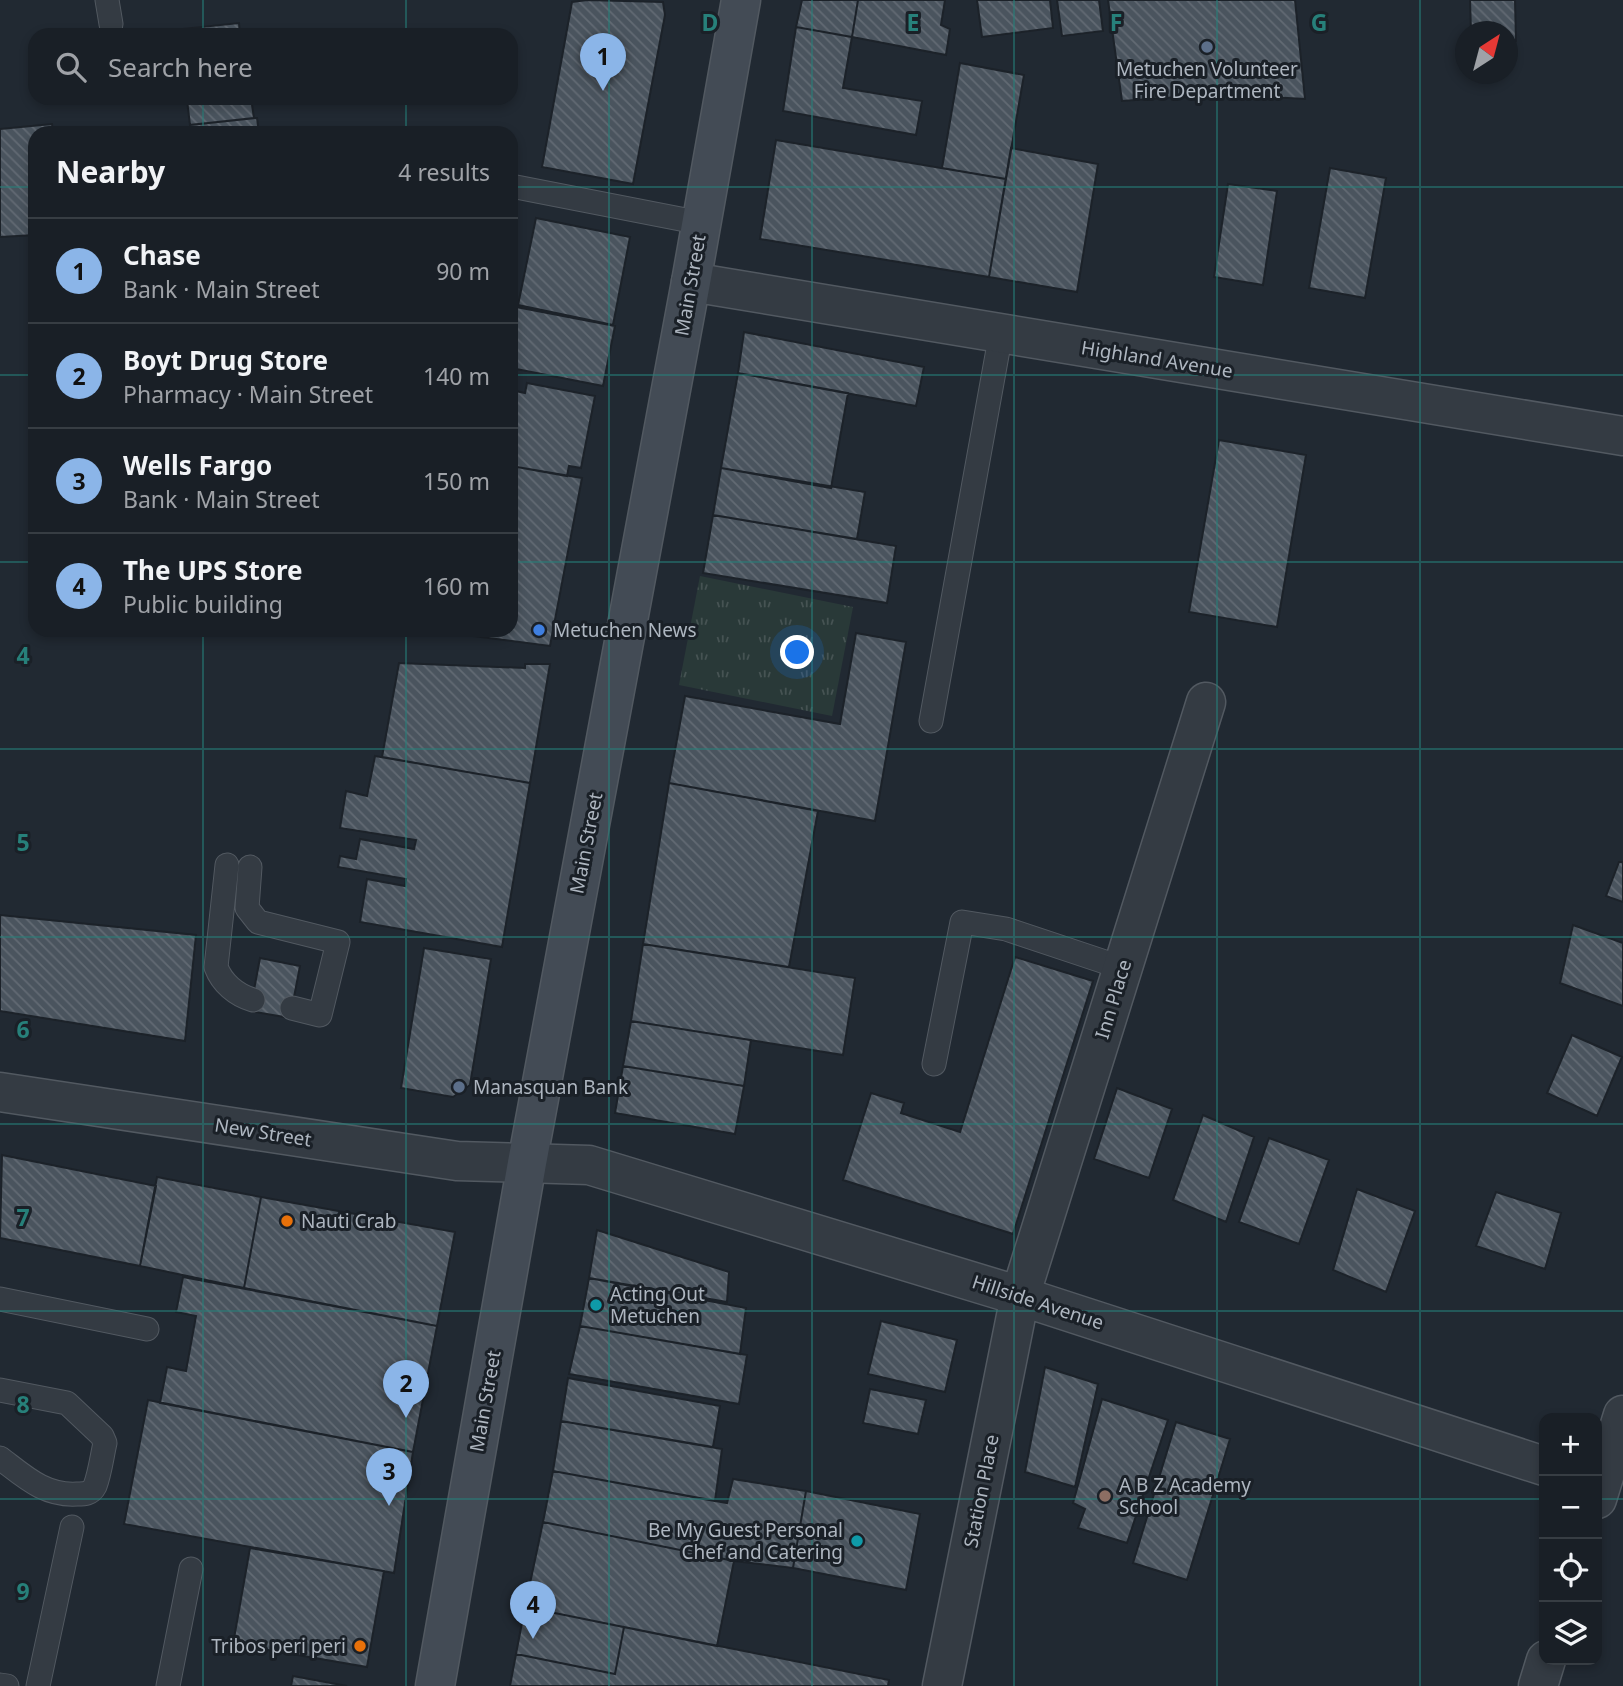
<!DOCTYPE html>
<html lang="en">
<head>
<meta charset="utf-8">
<style>
	:root { --surface:#191f26; --page:#22272e; --text:#f1f3f6; --muted:#9fa2a7; --line:#373d43; --accent:#8bb5e8 }
	body { margin:0; font-family:"Noto Sans",sans-serif; background:var(--page); color:var(--text) }
	.controls { position:absolute; right:21px; bottom:21px; display:grid; overflow:hidden; border-radius:14px; box-shadow:0 4px 10px #0003 }
	.controls button { width:63px; height:63px; display:grid; place-items:center; padding:0; border:0; border-bottom:2px solid var(--line); background:var(--surface); color:var(--text); font:35px sans-serif }
	.compass { position:absolute; left:1455px; top:21px; width:63px; height:63px; border-radius:50%; background:var(--surface); box-shadow:0 4px 10px #0003; rotate:36deg }
	.you { position:absolute; left:798px; top:653px; width:24px; height:24px; margin:-18px; border:5px solid #fff; border-radius:50%; background:#1a73e8; box-shadow:0 0 0 10px #1a73e833 }
	.badge { display:grid; place-items:center; width:46px; height:46px; border-radius:50%; background:var(--accent); color:#111; font-size:23px; font-weight:700 }
	.pin { position:absolute; translate:-50% -58px; filter:drop-shadow(0 2px 4px #0008) }
	.pin::after { content:''; position:absolute; top:37px; width:24px; height:21px; background:inherit; clip-path:polygon(0 0,100% 0,50% 100%) }
	.list { margin:0; padding:0; list-style:none }
	h2 { display:flex; justify-content:space-between; align-items:center; height:91px; margin:0; padding:0 28px; font-size:30px }
	h2 small { font-size:23px; font-weight:400; color:var(--muted) }
	.list li { display:grid; grid-template-columns:46px 1fr auto; gap:21px; align-items:center; box-sizing:border-box; height:105px; padding:0 28px; border-top:2px solid var(--line) }
	.list b { display:block; font-size:26px; white-space:nowrap }
	.list p { margin:0; font-size:23px; white-space:nowrap; color:var(--muted) }
	.list em { font-size:23px; font-style:normal; color:var(--muted) }
	.icon { flex:none; width:38px; height:38px; fill:none; stroke:currentColor; stroke-width:2; stroke-linecap:round; stroke-linejoin:round }
	.map { position:relative; flex:none; width:1623px; height:1686px; overflow:hidden }
	.search { position:absolute; background:var(--surface); box-shadow:0 4px 10px #0003; left:28px; top:28px; width:490px; height:77px; display:flex; align-items:center; gap:18px; box-sizing:border-box; padding:0 24px; border-radius:21px; color:var(--muted); font-size:26px }
	.panel { position:absolute; background:var(--surface); box-shadow:0 4px 10px #0003; left:28px; top:126px; width:490px; height:511px; border-radius:21px }
	.map>svg:first-child { display:block }
	.grass { fill:url(#grass-tufts) }
	.building { fill:url(#building-back-hatch); stroke:#1c2229; stroke-width:2 }
	.lines { fill:none; stroke-linecap:round; stroke-linejoin:round }
	.service-casing { stroke:#525961; stroke-width:25 }
	.minor-casing { stroke:#525961; stroke-width:41 }
	.secondary-casing { stroke:#525961; stroke-width:41 }
	.service { stroke:#343b43; stroke-width:23 }
	.minor { stroke:#343b43; stroke-width:38 }
	.secondary { stroke:#434b55; stroke-width:38 }
	.grid { fill:none; stroke:#27807a; stroke-width:2; stroke-opacity:0.55 }
	.service-dot { fill:#5c6f8a; stroke:#1a2027; stroke-width:2.5 }
	.shop-dot { fill:#3f7fe0; stroke:#1a2027; stroke-width:2.5 }
	.food-dot { fill:#e8710a; stroke:#1a2027; stroke-width:2.5 }
	.culture-dot { fill:#0f9aa8; stroke:#1a2027; stroke-width:2.5 }
	.education-dot { fill:#8d6e63; stroke:#1a2027; stroke-width:2.5 }
	.labels { text-anchor:middle; stroke-width:6; stroke-linejoin:round; paint-order:stroke }
	.poi-label { font-size:19px; fill:#aeb6c0; stroke:#1a2027; text-anchor:start }
	.street-label { font-size:19px; fill:#aeb6c0; stroke:#1a2027 }
	.grid-label { font-size:23px; text-anchor:middle; font-weight:bold; fill:#27807a; stroke:#1a2027; stroke-width:6; stroke-linejoin:round; paint-order:stroke }
</style>
</head>
<body>
<div class="map">
<svg width="1623" height="1686" viewBox="0 0 1623 1686">
	<defs>
		<pattern id="grass-tufts" width="24" height="20" patternUnits="userSpaceOnUse" patternTransform="scale(1.75)"><rect width="24" height="20" fill="#293938"/><path d="M3 7l-1-3M5 7V3M7 7l1-3M15 17l-1-3M17 17v-4M19 17l1-3" fill="none" stroke="#465353"/></pattern>
		<pattern id="building-back-hatch" width="6" height="6" patternUnits="userSpaceOnUse" patternTransform="scale(1.75)"><rect width="6" height="6" fill="#4a545e"/><path d="M-1 5l2 2M0 0l6 6M5-1l2 2" fill="none" stroke="#626a73"/></pattern>
	</defs>
	<rect width="100%" height="100%" fill="#212932"/>
	<path class="grass" d="M 700,576 L 853,607 L 832,716 L 679,685 Z"/>
	<path class="building" d="M 587,0 L 663,2 L 665,15 L 633,184 L 542,167 L 572,2 Z
		M 802,0 L 858,0 L 852,37 L 796,27 Z
		M 858,0 L 945,0 L 941,25 L 950,29 L 946,55 L 852,37 Z
		M 977,0 L 1050,0 L 1053,28 L 982,37 Z
		M 1057,0 L 1099,0 L 1103,31 L 1062,36 Z
		M 1108,0 L 1295,0 L 1305,99 L 1220,94 L 1122,101 Z
		M 1470,0 L 1515,0 L 1516,41 L 1508,41 L 1508,32 L 1471,32 Z
		M 239,23 L 240,35 L 145,35 L 144,33 Z
		M 796,27 L 852,37 L 843,88 L 922,101 L 916,135 L 783,111 Z
		M 960,63 L 1024,75 L 1006,179 L 942,168 Z
		M 152,98 L 251,98 L 254,118 L 190,125 L 187,100 L 152,104 Z
		M 257,118 L 259,133 L 191,133 L 190,125 Z
		M 52,124 L 53,133 L 35,133 L 35,235 L 0,237 L 0,129 Z
		M 776,140 L 1006,179 L 989,277 L 760,239 Z
		M 1011,148 L 1098,164 L 1077,292 L 989,277 Z
		M 1330,168 L 1386,178 L 1365,298 L 1309,288 Z
		M 1228,184 L 1277,191 L 1263,285 L 1214,277 Z
		M 536,218 L 630,237 L 613,325 L 518,305 Z
		M 511,306 L 615,326 L 603,386 L 511,368 Z
		M 744,332 L 924,367 L 916,406 L 738,373 Z
		M 738,373 L 848,393 L 831,488 L 721,468 Z
		M 527,383 L 595,396 L 581,468 L 569,466 L 567,476 L 511,466 L 511,390 L 525,393 Z
		M 1219,440 L 1306,455 L 1277,627 L 1189,612 Z
		M 511,466 L 582,478 L 550,646 L 427,630 L 511,630 Z
		M 721,468 L 865,492 L 857,539 L 713,515 Z
		M 713,515 L 896,546 L 887,603 L 703,573 Z
		M 856,633 L 906,642 L 875,821 L 669,783 L 685,696 L 840,724 Z
		M 399,663 L 525,668 L 525,664 L 550,664 L 530,783 L 382,757 Z
		M 375,756 L 530,783 L 502,947 L 360,922 L 367,879 L 405,886 L 406,879 L 338,867 L 340,856 L 356,859 L 360,839 L 414,849 L 416,840 L 340,828 L 346,791 L 367,796 Z
		M 669,783 L 818,811 L 789,967 L 643,944 Z
		M 1619,862 L 1623,862 L 1623,902 L 1606,896 Z
		M 0,915 L 196,935 L 185,1041 L 0,1011 Z
		M 1573,925 L 1623,943 L 1623,1006 L 1560,983 Z
		M 643,944 L 855,978 L 843,1055 L 631,1021 Z
		M 424,948 L 491,959 L 470,1085 L 453,1097 L 401,1088 Z
		M 1015,957 L 1093,981 L 1013,1234 L 843,1180 L 871,1093 L 904,1103 L 901,1113 L 960,1132 Z
		M 260,958 L 300,966 L 290,1018 L 250,1011 Z
		M 631,1021 L 751,1040 L 744,1086 L 623,1066 Z
		M 1572,1035 L 1622,1057 L 1597,1116 L 1547,1093 Z
		M 623,1066 L 744,1086 L 735,1134 L 615,1113 Z
		M 1117,1088 L 1172,1109 L 1149,1178 L 1094,1159 Z
		M 1203,1115 L 1254,1137 L 1226,1222 L 1173,1200 Z
		M 1269,1138 L 1329,1160 L 1299,1244 L 1239,1222 Z
		M 2,1155 L 156,1186 L 140,1266 L 0,1238 Z
		M 157,1177 L 261,1197 L 244,1288 L 140,1266 Z
		M 1357,1189 L 1415,1211 L 1386,1292 L 1333,1270 Z
		M 1496,1192 L 1561,1213 L 1545,1269 L 1476,1246 Z
		M 261,1197 L 455,1232 L 437,1326 L 244,1288 Z
		M 597,1230 L 729,1272 L 727,1302 L 589,1278 Z
		M 183,1277 L 437,1326 L 413,1452 L 160,1403 L 167,1367 L 186,1371 L 196,1316 L 176,1312 Z
		M 589,1278 L 746,1308 L 740,1354 L 580,1326 Z
		M 881,1321 L 957,1340 L 945,1392 L 868,1374 Z
		M 580,1326 L 747,1355 L 739,1404 L 569,1374 Z
		M 1045,1367 L 1098,1384 L 1075,1487 L 1025,1472 Z
		M 568,1378 L 720,1406 L 713,1447 L 561,1421 Z
		M 870,1389 L 926,1400 L 918,1434 L 863,1423 Z
		M 1102,1399 L 1168,1420 L 1127,1543 L 1078,1528 L 1085,1509 L 1073,1503 Z
		M 148,1400 L 413,1452 L 394,1573 L 124,1524 Z
		M 561,1421 L 722,1449 L 715,1501 L 553,1471 Z
		M 1176,1422 L 1230,1439 L 1187,1580 L 1133,1563 Z
		M 553,1471 L 727,1503 L 733,1479 L 806,1491 L 793,1568 L 734,1561 L 543,1522 Z
		M 806,1491 L 920,1514 L 906,1590 L 793,1568 Z
		M 543,1522 L 734,1561 L 717,1646 L 525,1607 Z
		M 250,1548 L 384,1571 L 367,1667 L 233,1644 Z
		M 525,1607 L 624,1627 L 615,1674 L 516,1654 Z
		M 624,1627 L 889,1680 L 888,1686 L 510,1686 L 516,1654 L 615,1674 Z
		M 293,1676 L 347,1686 L 291,1686 Z"/>
	<g class="lines">
		<g class="service-casing">
			<path id="service" d="M 107,0 L 111,24
				M 511,186 L 701,223
				M 931,721 L 1001,333
				M 227,865 L 216,967 C 222,983 236,995 253,1000
				M 250,867 L 247,908 L 258,922 L 338,942 L 320,1015 L 292,1008
				M 934,1064 L 962,922 L 1006,929 L 1123,968
				M 0,1299 L 147,1329
				M 0,1390 L 67,1403 L 102,1436 L 105,1443 C 102,1456 100,1473 95,1486 C 91,1494 84,1494 77,1494 C 44,1496 24,1476 0,1458
				M 0,1685 L 7,1686
				M 38,1686 L 72,1527
				M 168,1686 L 191,1569"/>
		</g>
		<g class="minor-casing">
			<path id="minor" d="M 691,282 L 1623,436
				M 0,1092 L 457,1161 L 589,1165 L 1020,1296 L 1544,1466
				M 1597,1499 L 1623,1415
				M 942,1686 L 1020,1296 L 1206,702
				M 1538,1686 L 1546,1660"/>
		</g>
		<g class="secondary-casing">
			<path id="secondary" d="M 435,1686 L 527,1163 L 691,282 L 741,0"/>
		</g>
		<use href="#service" class="service"/>
		<use href="#minor" class="minor"/>
		<use href="#secondary" class="secondary"/>
	</g>
	<path class="grid" d="M 203,0 L 203,35M 406,0 L 406,35M 609,0 L 609,1686M 812,0 L 812,1686M 1014,0 L 1014,1686M 1217,0 L 1217,1686M 1420,0 L 1420,1686M 203,98 L 203,133M 406,98 L 406,133M 0,187 L 35,187M 511,187 L 1623,187M 0,375 L 35,375M 511,375 L 1623,375M 0,562 L 35,562M 511,562 L 1623,562M 203,630 L 203,1686M 406,630 L 406,1686M 0,749 L 1623,749M 0,937 L 1623,937M 0,1124 L 1623,1124M 0,1311 L 1623,1311M 0,1499 L 1544,1499M 1597,1499 L 1623,1499"/>
	<g class="service-dot">
		<circle cx="1207" cy="47" r="7"/>
		<circle cx="459" cy="1087" r="7"/>
	</g>
	<circle class="shop-dot" cx="539" cy="630" r="7"/>
	<g class="food-dot">
		<circle cx="287" cy="1221" r="7"/>
		<circle cx="360" cy="1646" r="7"/>
	</g>
	<g class="culture-dot">
		<circle cx="596" cy="1305" r="7"/>
		<circle cx="857" cy="1541" r="7"/>
	</g>
	<circle class="education-dot" cx="1105" cy="1496" r="7"/>
	<g class="labels">
		<g class="poi-label">
			<text x="1207" y="76" text-anchor="middle">Metuchen Volunteer<tspan x="1207" dy="22">Fire Department</tspan></text>
			<text x="553" y="637">Metuchen News</text>
			<text x="473" y="1094">Manasquan Bank</text>
			<text x="301" y="1228">Nauti Crab</text>
			<text x="610" y="1301">Acting Out<tspan x="610" dy="22">Metuchen</tspan></text>
			<text x="1119" y="1492">A B Z Academy<tspan x="1119" dy="22">School</tspan></text>
			<text x="843" y="1537" text-anchor="end">Be My Guest Personal<tspan x="843" dy="22">Chef and Catering</tspan></text>
			<text x="346" y="1653" text-anchor="end">Tribos peri peri</text>
		</g>
		<g class="street-label">
			<text transform="translate(690 285) rotate(-80)" y="7">Main Street</text>
			<text transform="translate(1157 359) rotate(9)" y="7">Highland Avenue</text>
			<text transform="translate(586 843) rotate(-79)" y="7">Main Street</text>
			<text transform="translate(1113 999) rotate(-73)" y="7">Inn Place</text>
			<text transform="translate(263 1132) rotate(9)" y="7">New Street</text>
			<text transform="translate(1038 1302) rotate(18)" y="7">Hillside Avenue</text>
			<text transform="translate(485 1401) rotate(-80)" y="7">Main Street</text>
			<text transform="translate(981 1491) rotate(-79)" y="7">Station Place</text>
		</g>
	</g>
	<g class="grid-label">
		<text x="710" y="31">D</text>
		<text x="913" y="31">E</text>
		<text x="1116" y="31">F</text>
		<text x="1319" y="31">G</text>
		<text x="23" y="664">4</text>
		<text x="23" y="851">5</text>
		<text x="23" y="1038">6</text>
		<text x="23" y="1226">7</text>
		<text x="23" y="1413">8</text>
		<text x="23" y="1600">9</text>
	</g>
</svg>
<div class="controls">
<button>+</button>
<button>−</button>
<button><svg class="icon" aria-label="locate" viewBox="0 0 24 24"><circle cx="12" cy="12" r="6"/><path d="M12 2v4M12 18v4M2 12h4M18 12h4"/></svg></button>
<button><svg class="icon" aria-label="layers" viewBox="0 0 24 24"><path d="M12 4l9 5-9 5-9-5zM3 14l9 5 9-5"/></svg></button>
</div>
<svg class="compass" viewBox="-18 -18 36 36"><path d="M0-13l5 13h-10z" fill="#e53935"/><path d="M0 13l5-13h-10z" fill="#9fa2a7"/></svg>
<div class="you"></div>
<div class="pin badge" style="left:603px;top:91px">1</div>
<div class="pin badge" style="left:406px;top:1418px">2</div>
<div class="pin badge" style="left:389px;top:1506px">3</div>
<div class="pin badge" style="left:533px;top:1639px">4</div>
<div class="search"><svg class="icon" aria-label="search" viewBox="0 0 24 24"><circle cx="10" cy="10" r="6"/><path d="M15 15l6 6"/></svg>Search here</div>
<section class="panel">
<h2>Nearby<small>4 results</small></h2>
<ul class="list">
<li><span class="badge">1</span><div><b>Chase</b><p>Bank · Main Street</p></div><em>90 m</em></li>
<li><span class="badge">2</span><div><b>Boyt Drug Store</b><p>Pharmacy · Main Street</p></div><em>140 m</em></li>
<li><span class="badge">3</span><div><b>Wells Fargo</b><p>Bank · Main Street</p></div><em>150 m</em></li>
<li><span class="badge">4</span><div><b>The UPS Store</b><p>Public building</p></div><em>160 m</em></li>
</ul>
</section>
</div>
</body>
</html>
